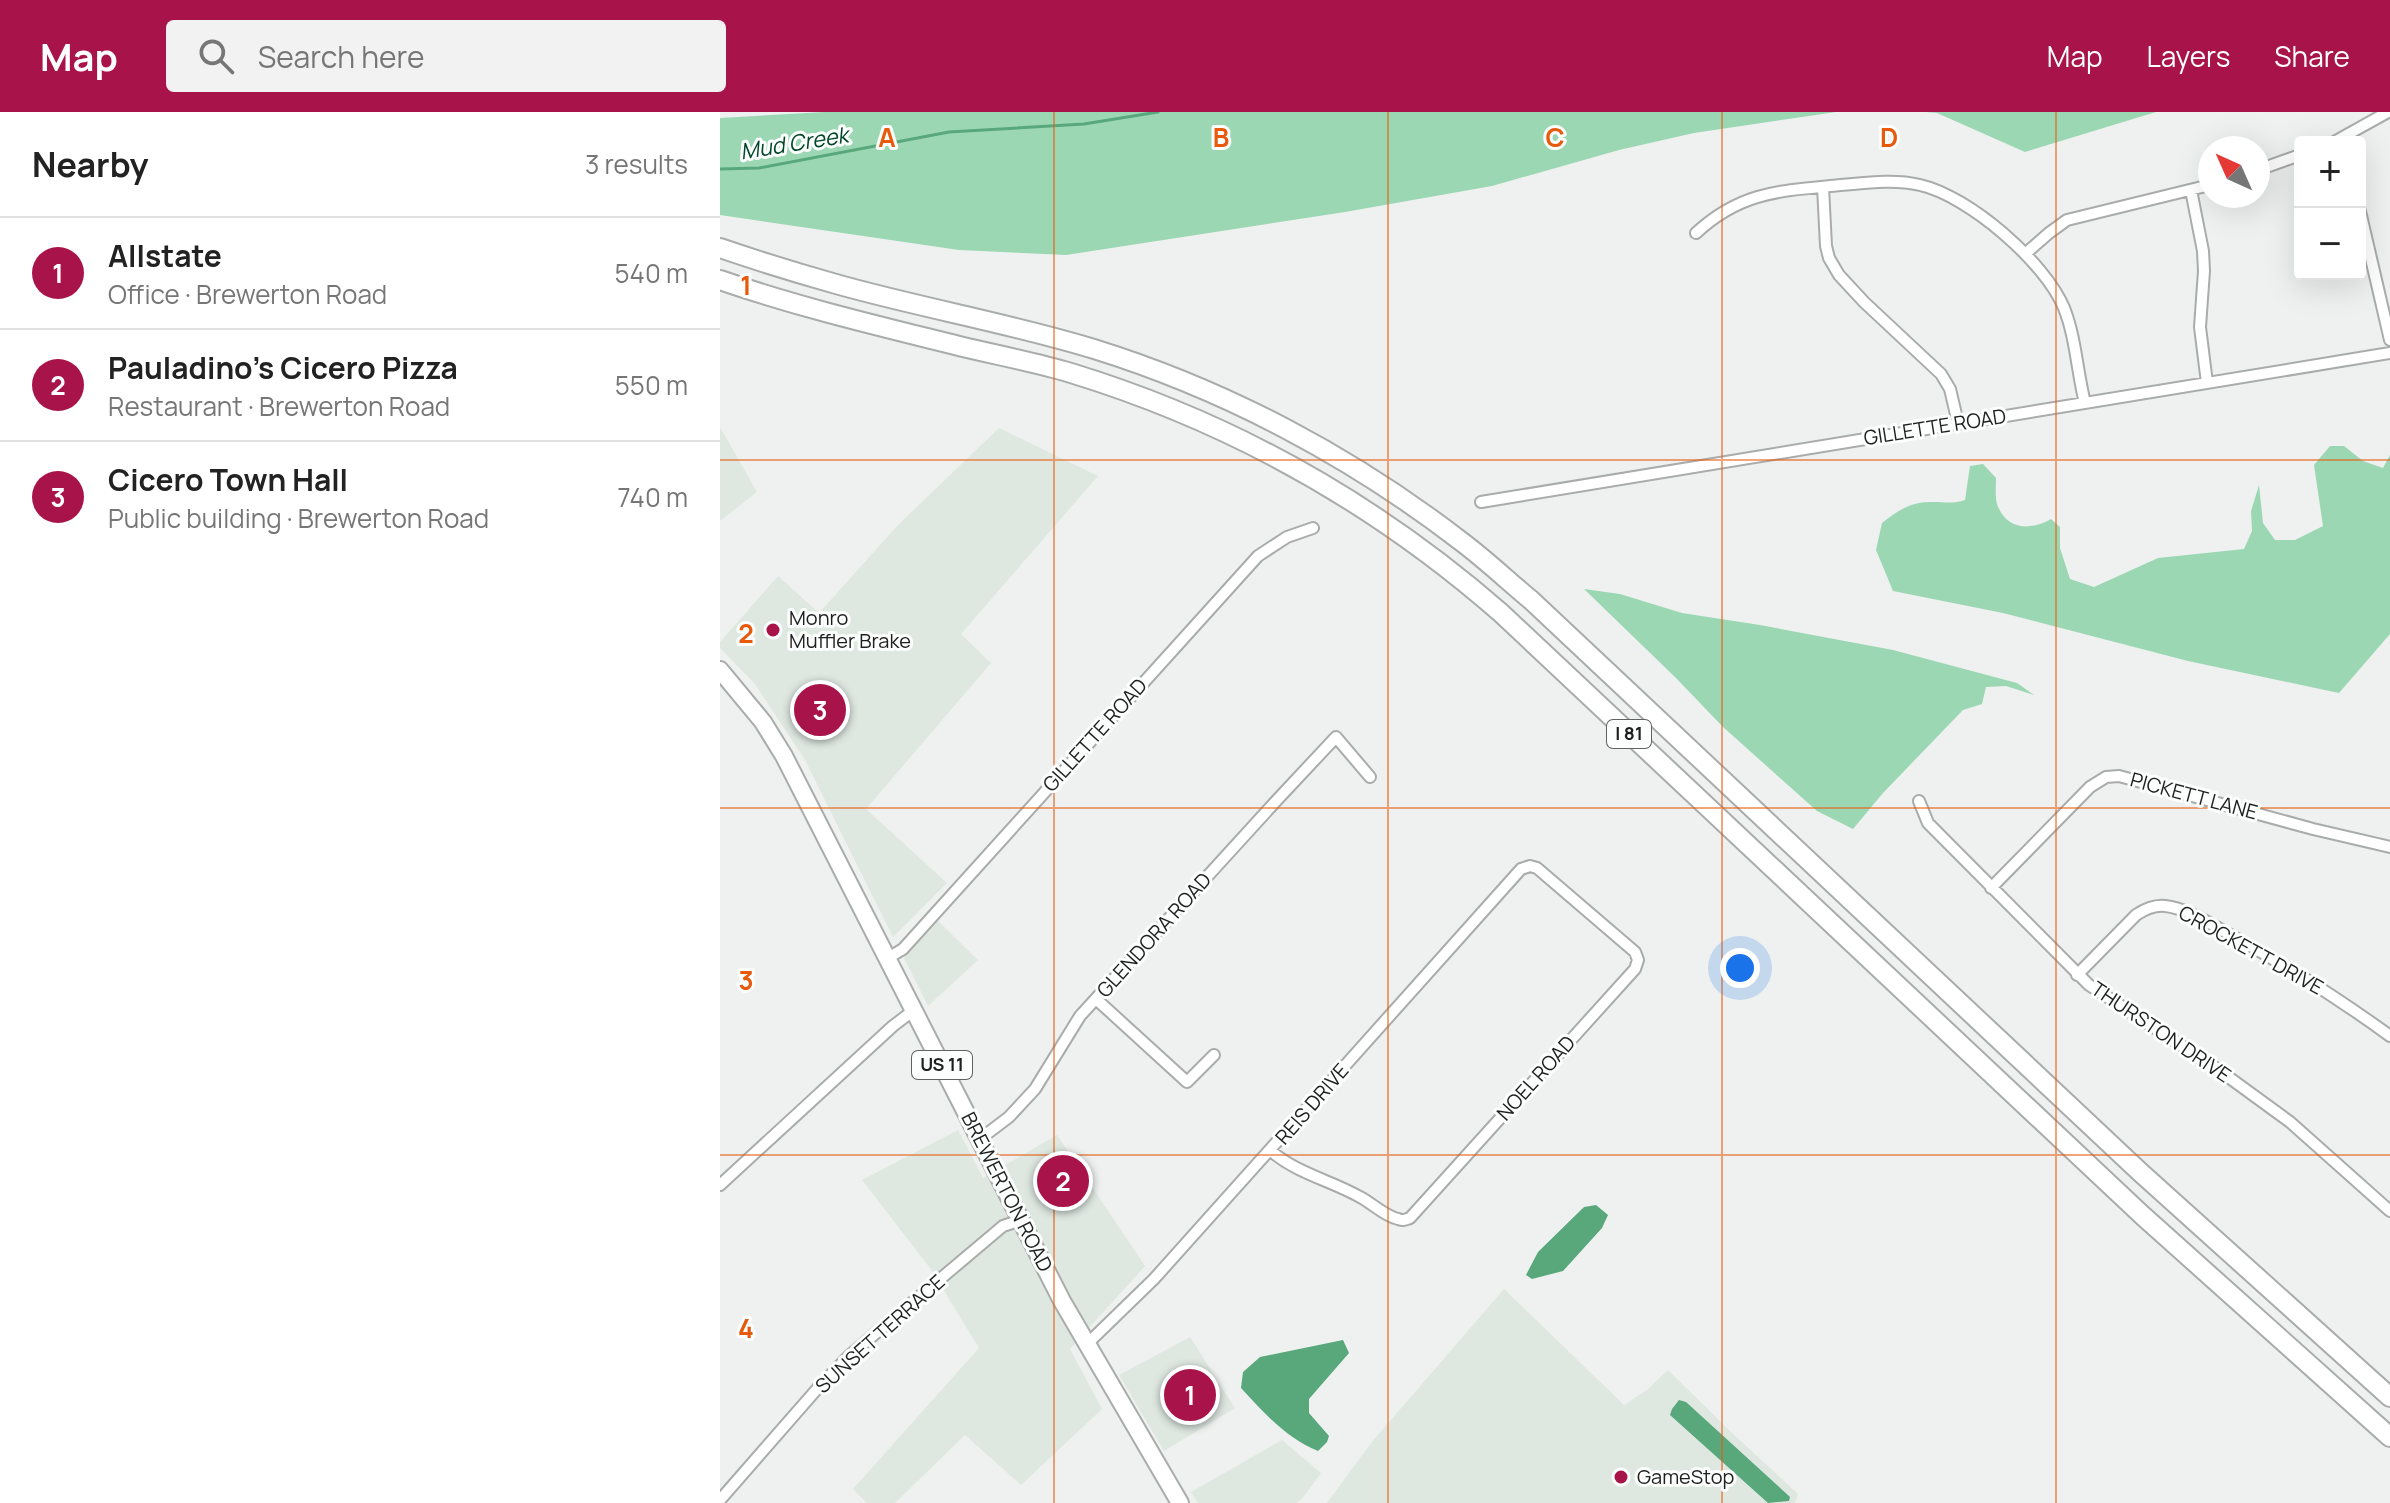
<!DOCTYPE html>
<html lang="en">
<head>
<meta charset="utf-8">
<style>
	:root { --surface:#fff; --page:#f2f2f2; --text:#222; --muted:#767676; --line:#e0e0e0; --accent:#a81349 }
	body { margin:0; font-family:Manrope,sans-serif; background:var(--page); color:var(--text) }
	.controls { position:absolute; right:24px; top:24px; display:grid; overflow:hidden; border-radius:8px; box-shadow:0 8px 32px #0002 }
	.controls button { width:72px; height:72px; display:grid; place-items:center; padding:0; border:0; border-bottom:2px solid var(--line); background:var(--surface); color:var(--text); font:40px sans-serif }
	.compass { position:absolute; left:1478px; top:24px; width:72px; height:72px; border-radius:50%; background:var(--surface); box-shadow:0 8px 32px #0002; rotate:315deg }
	.you { position:absolute; left:1020px; top:856px; width:28px; height:28px; margin:-20px; border:6px solid #fff; border-radius:50%; background:#1a73e8; box-shadow:0 0 0 12px #1a73e833 }
	.badge { display:grid; place-items:center; width:52px; height:52px; border-radius:50%; background:var(--accent); color:#fff; font-size:26px; font-weight:700 }
	.pin { position:absolute; translate:-50% -50%; border:4px solid #fff; box-shadow:0 2px 8px #0006 }
	.list { margin:0; padding:0; list-style:none }
	h2 { display:flex; justify-content:space-between; align-items:center; height:104px; margin:0; padding:0 32px; font-size:34px }
	h2 small { font-size:26px; font-weight:400; color:var(--muted) }
	.list li { display:grid; grid-template-columns:52px 1fr auto; gap:24px; align-items:center; box-sizing:border-box; height:112px; padding:0 32px; border-top:2px solid var(--line) }
	.list b { display:block; font-size:30px; white-space:nowrap }
	.list p { margin:0; font-size:26px; white-space:nowrap; color:var(--muted) }
	.list em { font-size:26px; font-style:normal; color:var(--muted) }
	.icon { flex:none; width:44px; height:44px; fill:none; stroke:currentColor; stroke-width:2; stroke-linecap:round; stroke-linejoin:round }
	.map { position:relative; flex:none; width:1670px; height:1391px; overflow:hidden }
	header { display:flex; align-items:center; gap:48px; box-sizing:border-box; height:112px; padding:0 40px; background:var(--accent); color:#fff }
	header strong { font-size:38px }
	nav { display:flex; gap:44px; margin-inline-start:auto; font-size:28px }
	.search { width:560px; height:72px; background:var(--page); display:flex; align-items:center; gap:20px; box-sizing:border-box; padding:0 28px; border-radius:8px; color:var(--muted); font-size:30px }
	main { display:flex }
	aside { flex:1; background:var(--surface) }
	.map>svg:first-child { display:block }
	.built { fill:#dee8e1 }
	.green { fill:#9cd7b4 }
	.water { fill:#58a87b }
	.lines { fill:none; stroke-linecap:round; stroke-linejoin:round }
	.stream { stroke:#58a87b; stroke-width:3 }
	.minor-casing { stroke:#a9acaa; stroke-width:14 }
	.primary-casing { stroke:#a9acaa; stroke-width:20 }
	.motorway-casing { stroke:#a9acaa; stroke-width:22 }
	.minor { stroke:#fff; stroke-width:10 }
	.primary { stroke:#fff; stroke-width:16 }
	.motorway { stroke:#fff; stroke-width:18 }
	.grid { fill:none; stroke:#e8590c; stroke-width:2; stroke-opacity:0.55 }
	.poi-dot { fill:#a81349; stroke:#fbfefc; stroke-width:3 }
	.labels { text-anchor:middle; stroke-width:6; stroke-linejoin:round; paint-order:stroke }
	.shield { fill:#fbfefc; stroke:#606261; stroke-width:2 }
	.shield-label { font-size:18px; font-weight:bold; fill:#1e1f1e }
	.street-label { font-size:20px; fill:#1e1f1e; stroke:#fbfefc }
	.poi-label { font-size:20px; fill:#1e1f1e; stroke:#fbfefc; text-anchor:start }
	.water-label { font-size:22px; font-style:italic; fill:#024629; stroke:#fbfefc }
	.grid-label { font-size:26px; text-anchor:middle; font-weight:bold; fill:#e8590c; stroke:#fbfefc; stroke-width:6; stroke-linejoin:round; paint-order:stroke }
</style>
</head>
<body>
<header>
<strong>Map</strong>
<div class="search"><svg class="icon" aria-label="search" viewBox="0 0 24 24"><circle cx="10" cy="10" r="6"/><path d="M15 15l6 6"/></svg>Search here</div>
<nav><a>Map</a><a>Layers</a><a>Share</a></nav>
</header>
<main>
<aside>
<h2>Nearby<small>3 results</small></h2>
<ul class="list">
<li><span class="badge">1</span><div><b>Allstate</b><p>Office · Brewerton Road</p></div><em>540 m</em></li>
<li><span class="badge">2</span><div><b>Pauladino's Cicero Pizza</b><p>Restaurant · Brewerton Road</p></div><em>550 m</em></li>
<li><span class="badge">3</span><div><b>Cicero Town Hall</b><p>Public building · Brewerton Road</p></div><em>740 m</em></li>
</ul>
</aside>
<div class="map">
<svg width="1670" height="1391" viewBox="0 0 1670 1391">
	<rect width="100%" height="100%" fill="#eef1ef"/>
	<path class="built" d="M 0,315 L 37,380 L 0,409 Z
		M 279,316 L 378,364 L 241,522 L 271,551 L 146,697 L 227,771 L 173,825 L 85,648 L 35,572 L 0,536 L 0,530 L 58,464 L 99,501 L 178,413 Z
		M 214,805 L 258,848 L 208,894 L 182,842 Z
		M 238,1018 L 263,1066 L 337,1023 L 425,1154 L 350,1237 L 382,1297 L 301,1373 L 245,1323 L 175,1391 L 147,1391 L 133,1377 L 259,1236 L 210,1156 L 142,1068 Z
		M 784,1177 L 904,1293 L 928,1277 L 948,1258 L 1012,1321 L 1078,1382 L 1075,1391 L 607,1391 L 651,1331 Z
		M 470,1225 L 515,1296 L 444,1339 L 399,1263 Z
		M 562,1328 L 601,1361 L 582,1387 L 576,1391 L 478,1391 L 471,1380 Z"/>
	<path class="green" d="M 104,0 L 1116,0 L 974,21 L 899,38 L 772,74 L 625,100 L 346,143 L 239,138 L 0,103 L 0,6 Z
		M 1206,0 L 1436,0 L 1305,40 L 1217,1 Z
		M 1610,334 L 1624,334 L 1643,349 L 1663,356 L 1670,343 L 1670,522 L 1619,581 L 1468,549 L 1283,501 L 1173,479 L 1156,438 L 1162,411 C 1179,398 1191,389 1214,390 C 1226,390 1233,392 1245,388 L 1250,354 L 1263,352 L 1276,366 C 1276,374 1275,385 1277,392 C 1286,418 1310,419 1331,407 L 1340,415 L 1340,436 L 1350,467 L 1374,475 L 1438,446 L 1524,437 L 1532,419 L 1531,399 L 1539,373 L 1543,411 L 1555,428 L 1575,428 L 1603,414 L 1594,353 Z
		M 864,477 L 900,482 L 962,501 L 1040,513 L 1173,538 L 1297,571 L 1314,583 L 1286,574 L 1266,575 L 1262,592 L 1243,598 L 1163,681 L 1133,717 L 1097,699 L 1003,615 L 956,566 Z"/>
	<path class="water" d="M 876,1093 L 888,1103 L 882,1116 L 843,1159 L 812,1167 L 806,1163 L 818,1140 L 864,1095 Z
		M 623,1228 L 629,1241 L 589,1287 L 589,1301 L 609,1324 L 607,1330 L 598,1339 C 567,1327 543,1300 521,1276 L 523,1260 L 540,1245 Z
		M 959,1288 L 966,1290 L 1070,1385 L 1069,1389 L 1048,1391 L 950,1303 L 952,1297 Z"/>
	<g class="lines">
		<path class="stream" d="M 0,57 L 39,56 L 229,20 L 364,12 L 438,0"/>
		<g class="minor-casing">
			<path id="minor" d="M 1614,30 L 1668,0
				M 1538,58 L 1580,43
				M 1103,75 L 1106,134 L 1109,146 L 1119,163 L 1144,190 L 1221,262 L 1230,277 L 1238,311
				M 1471,78 L 1483,139 L 1484,159 L 1480,215 L 1487,271
				M 1640,99 L 1670,228
				M 976,121 C 1018,82 1055,79 1110,74 C 1139,72 1171,66 1200,73 C 1249,84 1325,150 1344,196 C 1356,226 1357,260 1365,291
				M 1305,142 L 1329,121 L 1347,108 L 1490,73
				M 761,390 L 1670,241
				M 1199,689 L 1208,711 L 1369,873 L 1496,956 L 1570,1010 L 1670,1099
				M 1271,776 L 1370,675 L 1386,665 L 1399,664 L 1593,717 L 1670,735
				M 168,846 L 183,837 L 538,444 L 567,425 L 593,416
				M 1357,863 L 1416,803 C 1425,797 1434,793 1445,794 C 1466,796 1489,811 1507,821 C 1564,852 1618,886 1670,924
				M 376,887 L 467,970 L 494,943
				M 260,1027 L 289,1005 L 315,977 L 360,904 L 557,688 L 616,625 L 650,665
				M 0,1073 L 173,914 L 194,898
				M 366,1233 L 434,1167 L 801,757 L 810,754 L 817,756 L 915,840 L 918,848 L 915,857 L 690,1106 C 684,1108 684,1109 678,1107 C 664,1104 652,1091 640,1085 C 610,1068 578,1062 551,1039
				M 0,1388 L 97,1277 L 130,1243 L 283,1114 L 301,1108"/>
		</g>
		<g class="primary-casing">
			<path id="primary" d="M 0,558 L 43,610 L 64,644 L 342,1189 L 460,1391"/>
		</g>
		<g class="motorway-casing">
			<path id="motorway" d="M 0,136 C 38,149 77,161 116,172 C 201,196 289,211 374,237 C 506,278 632,345 742,430 C 766,448 788,469 811,488 L 1420,1060 L 1670,1285
				M 0,168 C 78,195 159,214 239,234 C 276,243 314,250 351,261 C 511,310 655,391 781,501 L 1422,1103 L 1670,1325"/>
		</g>
		<use href="#minor" class="minor"/>
		<use href="#primary" class="primary"/>
		<use href="#motorway" class="motorway"/>
	</g>
	<path class="grid" d="M 334,0 L 334,1391M 668,0 L 668,1391M 1002,0 L 1002,1391M 1336,0 L 1336,1391M 0,348 L 1670,348M 0,696 L 1670,696M 0,1043 L 1670,1043"/>
	<g class="poi-dot">
		<circle cx="53" cy="518" r="8"/>
		<circle cx="901" cy="1365" r="8"/>
	</g>
	<g class="labels">
		<g class="shield">
			<rect x="887" y="608" width="44" height="28" rx="6"/>
			<rect x="192" y="939" width="60" height="28" rx="6"/>
		</g>
		<g class="shield-label">
			<text x="909" y="628">I 81</text>
			<text x="222" y="959">US 11</text>
		</g>
		<g class="street-label">
			<text transform="translate(1215 315) rotate(-9)" y="7">GILLETTE ROAD</text>
			<text transform="translate(375 623) rotate(-48)" y="7">GILLETTE ROAD</text>
			<text transform="translate(1474 684) rotate(15)" y="7">PICKETT LANE</text>
			<text transform="translate(434 823) rotate(-48)" y="7">GLENDORA ROAD</text>
			<text transform="translate(1531 838) rotate(29)" y="7">CROCKETT DRIVE</text>
			<text transform="translate(1441 920) rotate(34)" y="7">THURSTON DRIVE</text>
			<text transform="translate(816 966) rotate(-48)" y="7">NOEL ROAD</text>
			<text transform="translate(592 992) rotate(-49)" y="7">REIS DRIVE</text>
			<text transform="translate(287 1080) rotate(63)" y="7">BREWERTON ROAD</text>
			<text transform="translate(160 1222) rotate(-42)" y="7">SUNSET TERRACE</text>
		</g>
		<g class="poi-label">
			<text x="69" y="513">Monro<tspan x="69" dy="23">Muffler Brake</tspan></text>
			<text x="917" y="1372">GameStop</text>
		</g>
		<g class="water-label">
			<text transform="translate(74 31) rotate(-9)" y="8">Mud Creek</text>
		</g>
	</g>
	<g class="grid-label">
		<text x="167" y="35">A</text>
		<text x="501" y="35">B</text>
		<text x="835" y="35">C</text>
		<text x="1169" y="35">D</text>
		<text x="26" y="183">1</text>
		<text x="26" y="531">2</text>
		<text x="26" y="878">3</text>
		<text x="26" y="1226">4</text>
	</g>
</svg>
<div class="controls">
<button>+</button>
<button>−</button>
</div>
<svg class="compass" viewBox="-18 -18 36 36"><path d="M0-13l5 13h-10z" fill="#e53935"/><path d="M0 13l5-13h-10z" fill="#767676"/></svg>
<div class="you"></div>
<div class="pin badge" style="left:470px;top:1283px">1</div>
<div class="pin badge" style="left:343px;top:1069px">2</div>
<div class="pin badge" style="left:100px;top:598px">3</div>
</div>
</main>
</body>
</html>
